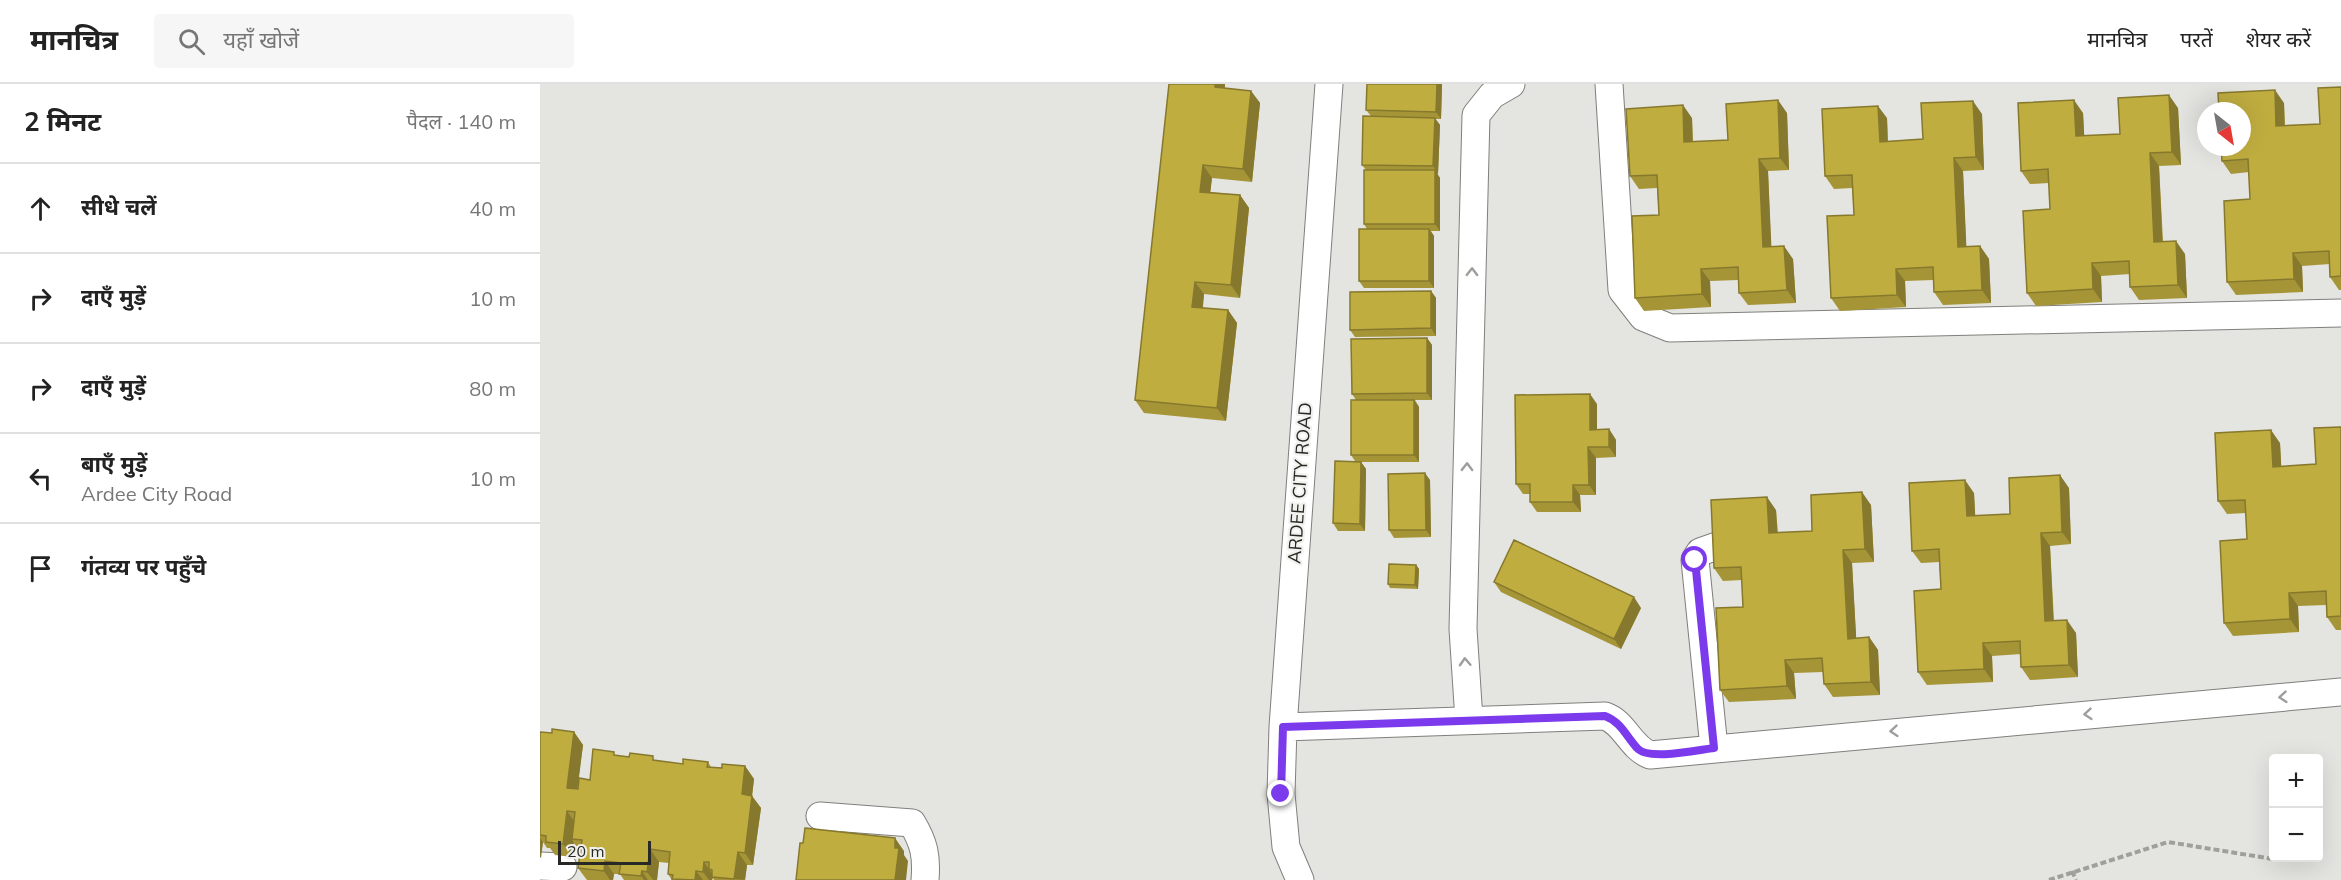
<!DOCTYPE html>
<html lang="hi">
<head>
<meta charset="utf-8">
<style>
	:root { --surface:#fff; --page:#f6f6f6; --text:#222; --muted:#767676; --line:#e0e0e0 }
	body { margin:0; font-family:Mulish,"Noto Sans Devanagari",sans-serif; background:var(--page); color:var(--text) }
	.controls { position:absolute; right:18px; bottom:18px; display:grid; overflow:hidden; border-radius:6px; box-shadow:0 6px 24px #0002 }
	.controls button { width:54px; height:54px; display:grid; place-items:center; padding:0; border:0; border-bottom:2px solid var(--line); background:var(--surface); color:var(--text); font:30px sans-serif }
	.compass { position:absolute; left:1657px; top:18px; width:54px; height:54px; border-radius:50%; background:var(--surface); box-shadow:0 6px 24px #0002; rotate:149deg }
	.scale { position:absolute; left:18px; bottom:15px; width:93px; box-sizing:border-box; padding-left:6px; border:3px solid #282826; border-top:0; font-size:16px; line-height:21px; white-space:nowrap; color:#282826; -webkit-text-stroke:4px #f1f1ed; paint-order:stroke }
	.stop { position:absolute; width:18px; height:18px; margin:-14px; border:4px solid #7c3aed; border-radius:50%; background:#fff }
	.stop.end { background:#7c3aed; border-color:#fff; box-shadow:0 2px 6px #0008 }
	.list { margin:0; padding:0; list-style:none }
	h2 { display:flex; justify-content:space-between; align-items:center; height:78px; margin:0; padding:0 24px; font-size:26px }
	h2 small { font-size:20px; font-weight:400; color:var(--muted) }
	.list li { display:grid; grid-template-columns:39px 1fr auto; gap:18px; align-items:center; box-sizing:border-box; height:90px; padding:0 24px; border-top:2px solid var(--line) }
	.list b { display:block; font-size:22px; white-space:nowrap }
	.list p { margin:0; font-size:20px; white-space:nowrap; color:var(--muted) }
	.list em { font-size:20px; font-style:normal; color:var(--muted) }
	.icon { flex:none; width:33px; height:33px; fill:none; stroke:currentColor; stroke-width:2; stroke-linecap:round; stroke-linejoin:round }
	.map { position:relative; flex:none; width:1801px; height:796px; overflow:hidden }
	header { display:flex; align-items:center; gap:36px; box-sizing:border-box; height:84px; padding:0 30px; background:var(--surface); border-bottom:2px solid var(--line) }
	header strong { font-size:28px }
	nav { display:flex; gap:33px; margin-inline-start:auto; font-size:21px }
	.search { width:420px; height:54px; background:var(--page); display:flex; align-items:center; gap:15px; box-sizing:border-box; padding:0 21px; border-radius:6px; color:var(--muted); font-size:22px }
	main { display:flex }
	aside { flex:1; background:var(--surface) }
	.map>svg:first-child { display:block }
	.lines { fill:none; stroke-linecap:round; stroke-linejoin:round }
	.street-casing { stroke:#807f7c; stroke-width:29 }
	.path { stroke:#9f9f9b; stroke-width:4; stroke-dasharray:6 3; stroke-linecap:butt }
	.street { stroke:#fff; stroke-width:27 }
	.wall { fill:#a59537 }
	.shaded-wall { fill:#86792d }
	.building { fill:#c0ad40; stroke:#86792d; stroke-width:1.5 }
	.oneway { stroke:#9e9e9d }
	.route { stroke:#7c3aed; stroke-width:8 }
	.labels { text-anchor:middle; stroke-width:4.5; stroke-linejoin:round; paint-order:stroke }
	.street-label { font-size:18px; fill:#282826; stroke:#f1f1ed }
</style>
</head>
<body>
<header>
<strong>मानचित्र</strong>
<div class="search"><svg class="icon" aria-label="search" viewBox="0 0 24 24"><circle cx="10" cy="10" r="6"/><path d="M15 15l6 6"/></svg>यहाँ खोजें</div>
<nav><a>मानचित्र</a><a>परतें</a><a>शेयर करें</a></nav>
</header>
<main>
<aside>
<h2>2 मिनट<small>पैदल · 140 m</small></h2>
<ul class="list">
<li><svg class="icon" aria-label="ahead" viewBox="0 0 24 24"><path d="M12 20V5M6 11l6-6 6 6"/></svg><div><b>सीधे चलें</b></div><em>40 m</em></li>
<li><svg class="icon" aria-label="right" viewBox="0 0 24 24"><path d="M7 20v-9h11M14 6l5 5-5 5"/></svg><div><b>दाएँ मुड़ें</b></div><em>10 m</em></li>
<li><svg class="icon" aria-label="right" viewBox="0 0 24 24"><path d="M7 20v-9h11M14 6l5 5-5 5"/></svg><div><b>दाएँ मुड़ें</b></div><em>80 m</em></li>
<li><svg class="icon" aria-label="left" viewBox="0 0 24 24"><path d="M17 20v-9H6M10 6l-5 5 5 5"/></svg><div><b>बाएँ मुड़ें</b><p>Ardee City Road</p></div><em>10 m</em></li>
<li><svg class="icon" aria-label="arrive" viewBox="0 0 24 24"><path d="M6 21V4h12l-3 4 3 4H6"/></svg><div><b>गंतव्य पर पहुँचे</b></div></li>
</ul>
</aside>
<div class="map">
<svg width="1801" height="796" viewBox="0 0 1801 796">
	<rect width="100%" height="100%" fill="#e4e4e0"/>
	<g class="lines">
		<g class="street-casing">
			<path id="street" d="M 1069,0 L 1082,206 L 1103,233 L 1130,244 L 1801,229
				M 929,636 L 923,545 L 936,31 L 952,11 L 971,0
				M 743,643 L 1065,632 C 1085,639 1090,663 1110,671 L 1801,608
				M 1174,664 L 1155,476 L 1160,468 L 1177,462
				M 280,732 L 372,739 C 384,759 387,772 385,796
				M 0,782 L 23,783
				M 760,796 L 746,763 L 741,710 L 743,643 L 789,0"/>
		</g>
		<path class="path" d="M 1532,787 L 1536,796
			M 1509,796 L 1628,758 L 1733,775"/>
		<use href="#street" class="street"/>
	</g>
	<path class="wall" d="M 629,0 L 685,0 L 685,4 L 711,7 L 720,19 L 712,98 L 672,94 L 670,108 L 700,111 L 709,124 L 700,214 L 664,210 L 663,224 L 688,226 L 697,239 L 686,337 L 604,329 L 595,316 Z
		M 827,0 L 902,0 L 901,35 L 895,35 L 900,41 L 898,90 L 897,90 L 900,94 L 900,147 L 891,147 L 894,152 L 894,204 L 824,204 L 819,197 L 827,145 L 824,140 L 826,86 L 822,81 L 831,32 L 826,26 Z
		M 1801,3 L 1801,206 L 1799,206 L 1790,193 L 1790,180 L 1762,182 L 1763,208 L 1696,211 L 1687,198 L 1710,115 L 1709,88 L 1691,90 L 1682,77 L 1744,19 L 1745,42 L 1780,40 Z
		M 1638,24 L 1641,81 L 1619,82 L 1623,157 L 1645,170 L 1647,214 L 1599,216 L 1590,203 L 1590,190 L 1561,192 L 1562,218 L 1496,222 L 1487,209 L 1510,125 L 1509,99 L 1490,100 L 1481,87 L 1543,29 L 1544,52 L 1580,50 Z
		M 1247,29 L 1249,86 L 1228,87 L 1231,163 L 1253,175 L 1256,219 L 1208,221 L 1199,209 L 1198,196 L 1170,197 L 1171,223 L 1104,227 L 1095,214 L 1119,131 L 1117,104 L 1099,105 L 1090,92 L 1152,34 L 1153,58 L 1188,56 Z
		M 1442,30 L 1444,86 L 1423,87 L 1426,163 L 1440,162 L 1449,175 L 1451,219 L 1403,221 L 1394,208 L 1393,196 L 1365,197 L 1366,223 L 1300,227 L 1291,214 L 1314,131 L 1312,104 L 1294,105 L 1285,92 L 1347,34 L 1348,57 L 1383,55 Z
		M 891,207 L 896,214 L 896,252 L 815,253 L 810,246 Z
		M 887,254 L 892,261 L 892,316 L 875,316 L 879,323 L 879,378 L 821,378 L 826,385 L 825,447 L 798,447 L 793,439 L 815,377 L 811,371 L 816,316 L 812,310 Z
		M 1057,320 L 1057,346 L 1069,345 L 1076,356 L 1076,373 L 1056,374 L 1056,411 L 1040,411 L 1041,428 L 997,428 L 990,418 L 990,410 L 983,410 L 976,400 Z
		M 1801,343 L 1801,546 L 1796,546 L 1787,533 L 1786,521 L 1758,522 L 1759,548 L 1693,552 L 1684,539 L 1707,455 L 1706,429 L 1687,430 L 1678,417 L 1740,359 L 1741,382 L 1776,380 Z
		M 890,396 L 891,453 L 854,454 L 849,446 Z
		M 1529,404 L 1531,460 L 1510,462 L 1514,537 L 1536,549 L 1538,593 L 1490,596 L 1481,583 L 1481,570 L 1452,572 L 1453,598 L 1387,601 L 1378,588 L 1401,505 L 1399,478 L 1381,479 L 1372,467 L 1434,409 L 1435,432 L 1470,430 Z
		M 1331,421 L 1334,478 L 1312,479 L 1316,554 L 1329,553 L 1338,566 L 1340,611 L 1293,613 L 1284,600 L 1283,588 L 1254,589 L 1256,615 L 1189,618 L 1180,606 L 1203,523 L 1202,496 L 1183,497 L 1174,484 L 1236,426 L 1238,449 L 1272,447 Z
		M 876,481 L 879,485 L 878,505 L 850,504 L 848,500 Z
		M 954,498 L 1101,524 L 1081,565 L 961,508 Z
		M 0,648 L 12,649 L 34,648 L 43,661 L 37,705 L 50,696 L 77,672 L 143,680 L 168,678 L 171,683 L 182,684 L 205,682 L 214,695 L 212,712 L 221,724 L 213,781 L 207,781 L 205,796 L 174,796 L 173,794 L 172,796 L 132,796 L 128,790 L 129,779 L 119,778 L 117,796 L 84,796 L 80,790 L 74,790 L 73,796 L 47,796 L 38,784 L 40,768 L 34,759 L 32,773 L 15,771 L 10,764 L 7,764 L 3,758 L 0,774 Z"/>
	<path class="shaded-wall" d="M 675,0 L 685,0 L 684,16 L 675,3 Z
		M 897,0 L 902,0 L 901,35 L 896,28 Z
		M 1735,6 L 1744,19 L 1745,55 L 1736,42 Z
		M 711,7 L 720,19 L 712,98 L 703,85 Z
		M 1629,11 L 1638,24 L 1641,81 L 1632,68 Z
		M 1238,16 L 1247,29 L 1249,86 L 1240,74 Z
		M 1534,16 L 1543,29 L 1545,65 L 1536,52 Z
		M 1433,17 L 1442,30 L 1444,86 L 1436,73 Z
		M 1143,21 L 1152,34 L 1153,71 L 1144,58 Z
		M 1338,22 L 1347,34 L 1348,70 L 1340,58 Z
		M 895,34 L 900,41 L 898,90 L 893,82 Z
		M 1610,69 L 1619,82 L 1623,171 L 1614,158 Z
		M 1414,74 L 1423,87 L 1427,176 L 1418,163 Z
		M 1219,75 L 1228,87 L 1232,176 L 1223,163 Z
		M 663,81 L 672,94 L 669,120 L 660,108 Z
		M 895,86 L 900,94 L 900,147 L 895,140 Z
		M 700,111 L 709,124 L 700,214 L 691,201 Z
		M 889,145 L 894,152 L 894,204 L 889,197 Z
		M 1636,157 L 1645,170 L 1647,214 L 1638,201 Z
		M 1244,162 L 1253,175 L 1256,219 L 1247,206 Z
		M 1440,162 L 1449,175 L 1451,219 L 1442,206 Z
		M 1753,169 L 1762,182 L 1763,208 L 1754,195 Z
		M 1552,179 L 1561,192 L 1562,218 L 1553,205 Z
		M 1161,185 L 1170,197 L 1171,223 L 1162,210 Z
		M 1356,185 L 1365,197 L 1366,223 L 1357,211 Z
		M 655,198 L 664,210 L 661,236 L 652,223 Z
		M 891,207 L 896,214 L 896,252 L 891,244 Z
		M 688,226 L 697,239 L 686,337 L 677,324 Z
		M 887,254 L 892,261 L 892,316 L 887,309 Z
		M 1050,310 L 1057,320 L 1057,356 L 1050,346 Z
		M 874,316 L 879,323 L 879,378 L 874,371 Z
		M 1069,345 L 1076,356 L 1076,373 L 1069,363 Z
		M 1731,346 L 1740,359 L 1742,395 L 1733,383 Z
		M 1048,363 L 1056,374 L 1056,411 L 1049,401 Z
		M 821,378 L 826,385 L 825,447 L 820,440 Z
		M 885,389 L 890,396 L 891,453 L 886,446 Z
		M 1520,391 L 1529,404 L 1531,460 L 1522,448 Z
		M 1425,396 L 1434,409 L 1436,445 L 1427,432 Z
		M 1033,401 L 1040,411 L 1041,428 L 1033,418 Z
		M 1322,408 L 1331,421 L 1334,478 L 1325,465 Z
		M 1227,413 L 1236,426 L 1238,462 L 1229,449 Z
		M 1501,449 L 1510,462 L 1514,550 L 1505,537 Z
		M 1303,466 L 1312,479 L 1317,568 L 1308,555 Z
		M 876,481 L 879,485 L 878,505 L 875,501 Z
		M 1749,509 L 1758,522 L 1759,548 L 1750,535 Z
		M 1094,513 L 1101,524 L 1081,565 L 1074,555 Z
		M 1527,536 L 1536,549 L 1538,593 L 1529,581 Z
		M 1329,553 L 1338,566 L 1340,611 L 1331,598 Z
		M 1443,559 L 1452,572 L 1453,598 L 1444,585 Z
		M 1245,576 L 1254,589 L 1256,615 L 1247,602 Z
		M 34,648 L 43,661 L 36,717 L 27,704 Z
		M 205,682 L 214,695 L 212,712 L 221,724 L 213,781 L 205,769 L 202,710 Z
		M 27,727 L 36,740 L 32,755 L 34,759 L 32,773 L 23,760 Z
		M 0,754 L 3,758 L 1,774 L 0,773 Z
		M 355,754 L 364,767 L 364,771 L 368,777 L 366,796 L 355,796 Z
		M 110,765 L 119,778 L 117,796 L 113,796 L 107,788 Z
		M 198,768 L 207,781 L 205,796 L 194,795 Z
		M 65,777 L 74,790 L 73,796 L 70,796 L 64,787 Z
		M 164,778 L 173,791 L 172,796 L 169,796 L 163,788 Z
		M 102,787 L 108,796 L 104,796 L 101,792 Z
		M 156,787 L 163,796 L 155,796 Z"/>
	<path class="building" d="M 629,0 L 675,0 L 675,3 L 711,7 L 703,85 L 663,81 L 660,108 L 700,111 L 691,201 L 655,198 L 652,223 L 688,226 L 677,324 L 595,316 Z
		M 827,0 L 897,0 L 896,28 L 826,26 Z
		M 1801,3 L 1801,192 L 1790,193 L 1789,167 L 1753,169 L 1754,195 L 1687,198 L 1684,117 L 1710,115 L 1708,75 L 1682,77 L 1681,63 L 1702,63 L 1702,27 L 1679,27 L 1678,9 L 1735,6 L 1736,42 L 1780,40 L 1778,4 Z
		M 1629,11 L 1632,68 L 1610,69 L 1614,158 L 1636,157 L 1638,201 L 1590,203 L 1589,177 L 1552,179 L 1553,205 L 1487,209 L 1483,127 L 1510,125 L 1508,85 L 1481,87 L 1478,19 L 1534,16 L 1536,52 L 1580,50 L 1578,14 Z
		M 1238,16 L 1240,74 L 1219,75 L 1223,163 L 1244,162 L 1247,206 L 1199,209 L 1198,183 L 1161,185 L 1162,210 L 1095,214 L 1092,132 L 1119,131 L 1117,91 L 1090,92 L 1086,25 L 1143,21 L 1144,58 L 1188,56 L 1186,20 Z
		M 1433,17 L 1436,73 L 1414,74 L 1418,163 L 1440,162 L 1442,206 L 1394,208 L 1393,183 L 1356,185 L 1357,211 L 1291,214 L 1287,132 L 1314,131 L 1312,91 L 1285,92 L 1282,25 L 1338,22 L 1340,58 L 1383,55 L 1381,19 Z
		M 823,32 L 895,34 L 893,82 L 822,81 Z
		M 824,86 L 895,86 L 895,140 L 824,140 Z
		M 819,145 L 889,145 L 889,197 L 819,197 Z
		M 891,207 L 891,244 L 810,246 L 810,208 Z
		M 887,254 L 887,309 L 812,310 L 811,255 Z
		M 1050,310 L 1050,346 L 1069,345 L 1069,363 L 1048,363 L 1049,401 L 1033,401 L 1033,418 L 990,418 L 990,400 L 976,400 L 975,311 Z
		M 811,316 L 874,316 L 874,371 L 811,371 Z
		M 1801,343 L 1801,532 L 1787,533 L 1786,507 L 1749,509 L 1750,535 L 1684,539 L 1680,457 L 1707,455 L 1705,416 L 1678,417 L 1675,349 L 1731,346 L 1733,383 L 1776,380 L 1774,344 Z
		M 795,377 L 821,378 L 820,440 L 793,439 Z
		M 885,389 L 886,446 L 849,446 L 848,390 Z
		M 1520,391 L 1522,448 L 1501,449 L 1505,537 L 1527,536 L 1529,581 L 1481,583 L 1480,557 L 1443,559 L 1444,585 L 1378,588 L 1374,507 L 1401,505 L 1399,465 L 1372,467 L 1369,399 L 1425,396 L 1427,432 L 1470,430 L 1469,394 Z
		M 1322,408 L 1325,465 L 1303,466 L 1308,555 L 1329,553 L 1331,598 L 1284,600 L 1282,574 L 1245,576 L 1247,602 L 1180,606 L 1176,524 L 1203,523 L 1201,483 L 1174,484 L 1171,416 L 1227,413 L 1229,449 L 1272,447 L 1271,411 Z
		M 974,456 L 1094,513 L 1074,555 L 954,498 Z
		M 849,480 L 876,481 L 875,501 L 848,500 Z
		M 12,645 L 34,648 L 27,704 L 38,705 L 39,694 L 50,696 L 53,665 L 74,668 L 74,671 L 89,673 L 90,669 L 113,672 L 113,676 L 143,680 L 143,675 L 168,678 L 167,683 L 182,684 L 182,680 L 205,682 L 202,710 L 212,712 L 205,769 L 198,768 L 194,795 L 172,793 L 172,786 L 169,785 L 169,778 L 164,778 L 163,788 L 156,787 L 155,796 L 132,795 L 133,791 L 128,790 L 130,768 L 110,765 L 107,788 L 102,787 L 101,792 L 79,790 L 81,779 L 65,777 L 64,787 L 38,784 L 42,756 L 32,755 L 35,728 L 27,727 L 23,760 L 6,758 L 6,752 L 0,751 L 0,648 L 12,649 Z
		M 265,744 L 355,754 L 355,764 L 359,764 L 355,796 L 256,796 L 260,759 L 263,759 Z"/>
	<defs><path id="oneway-chevron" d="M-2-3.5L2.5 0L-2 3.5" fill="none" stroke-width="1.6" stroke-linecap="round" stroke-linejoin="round" transform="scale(1.5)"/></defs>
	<g class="oneway">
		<use href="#oneway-chevron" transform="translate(932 188) rotate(-89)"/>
		<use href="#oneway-chevron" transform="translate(927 383) rotate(-89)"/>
		<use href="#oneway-chevron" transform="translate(925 578) rotate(-93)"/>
		<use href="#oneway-chevron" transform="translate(1743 613) rotate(175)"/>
		<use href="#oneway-chevron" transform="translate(1548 630) rotate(175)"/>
		<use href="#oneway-chevron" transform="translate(1354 647) rotate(175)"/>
	</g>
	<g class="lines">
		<path class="route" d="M 741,710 L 743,643 L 1065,632 C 1081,638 1086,652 1097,664 C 1108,677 1157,666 1174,664 L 1155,476"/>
	</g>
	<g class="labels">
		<g class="street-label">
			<text transform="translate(760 399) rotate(-86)" y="6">ARDEE CITY ROAD</text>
		</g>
	</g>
</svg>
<div class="controls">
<button>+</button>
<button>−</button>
</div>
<svg class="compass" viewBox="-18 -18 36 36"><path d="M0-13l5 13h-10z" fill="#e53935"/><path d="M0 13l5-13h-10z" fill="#767676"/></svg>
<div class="scale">20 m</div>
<div class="stop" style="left:1155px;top:476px"></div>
<div class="stop end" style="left:741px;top:710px"></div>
</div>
</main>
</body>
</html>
